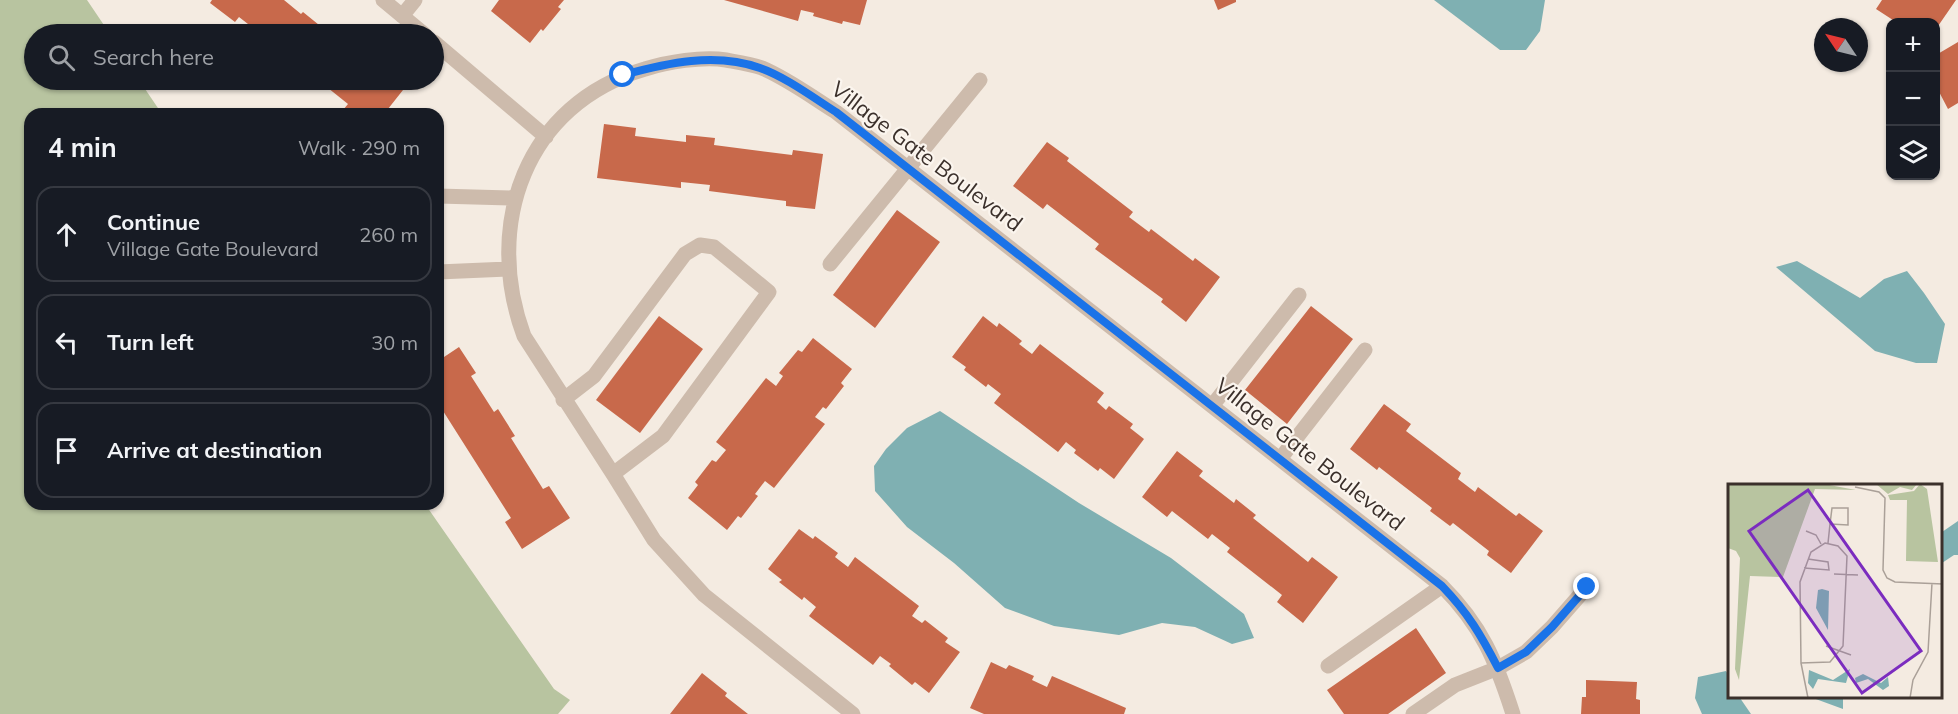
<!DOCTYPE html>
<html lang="en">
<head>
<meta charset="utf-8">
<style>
	:root { --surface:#171b24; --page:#20242c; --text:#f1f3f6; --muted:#9ea1a6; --line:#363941 }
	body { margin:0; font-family:Mulish,sans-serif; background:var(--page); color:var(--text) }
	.controls { position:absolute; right:18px; top:18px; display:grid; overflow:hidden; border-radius:12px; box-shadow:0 2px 4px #0004 }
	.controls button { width:54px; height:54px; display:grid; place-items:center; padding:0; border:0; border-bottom:2px solid var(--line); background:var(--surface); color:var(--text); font:30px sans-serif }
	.compass { position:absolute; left:1814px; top:18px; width:54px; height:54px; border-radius:50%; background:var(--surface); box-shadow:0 2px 4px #0004; rotate:305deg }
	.stop { position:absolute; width:18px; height:18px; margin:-14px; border:4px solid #1a73e8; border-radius:50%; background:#fff }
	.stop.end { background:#1a73e8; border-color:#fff; box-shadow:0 2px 6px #0008 }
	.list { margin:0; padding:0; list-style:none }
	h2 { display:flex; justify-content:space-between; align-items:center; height:78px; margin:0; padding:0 24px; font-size:26px }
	h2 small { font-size:20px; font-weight:400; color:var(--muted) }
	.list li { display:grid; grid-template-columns:39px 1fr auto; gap:18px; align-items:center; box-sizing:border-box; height:96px; margin:0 12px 12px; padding:0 12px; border:2px solid var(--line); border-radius:18px }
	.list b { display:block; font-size:22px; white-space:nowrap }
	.list p { margin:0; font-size:20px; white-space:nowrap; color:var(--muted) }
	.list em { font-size:20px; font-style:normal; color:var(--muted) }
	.icon { flex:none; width:33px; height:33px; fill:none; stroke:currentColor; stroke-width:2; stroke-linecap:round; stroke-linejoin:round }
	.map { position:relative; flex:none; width:1958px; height:714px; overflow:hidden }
	.search { position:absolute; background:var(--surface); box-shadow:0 2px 4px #0004; left:24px; top:24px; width:420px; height:66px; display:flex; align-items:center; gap:15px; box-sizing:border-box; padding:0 21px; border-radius:33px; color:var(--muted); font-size:22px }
	.panel { position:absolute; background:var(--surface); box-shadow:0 2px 4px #0004; left:24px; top:108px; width:420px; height:402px; border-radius:18px }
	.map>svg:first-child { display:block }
	.green { fill:#b8c4a0 }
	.water { fill:#7fb0b2 }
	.building { fill:#c8694b }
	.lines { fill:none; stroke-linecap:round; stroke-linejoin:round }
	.minor { stroke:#cdbbac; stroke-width:15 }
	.route { stroke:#1a73e8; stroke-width:8 }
	.labels { text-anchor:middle; stroke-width:4.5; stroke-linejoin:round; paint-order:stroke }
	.street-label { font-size:22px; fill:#3b302b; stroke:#fbf5ee }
	.inset-road { fill:none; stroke:#aaa098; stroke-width:1.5 }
	.view { fill:#7b2cbf; fill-opacity:0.15; stroke:#7b2cbf; stroke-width:3 }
	.inset-edge { fill:none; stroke:#3b302b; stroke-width:3 }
</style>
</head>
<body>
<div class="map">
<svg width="1958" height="714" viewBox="0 0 1958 714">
	<rect width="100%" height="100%" fill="#f4ebe1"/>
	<path class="green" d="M 0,0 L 87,0 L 110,34 L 34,34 L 34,80 L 139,80 L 162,114 L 30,114 L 30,504 L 425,504 L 554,689 L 570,700 L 558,714 L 0,714 Z"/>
	<path class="water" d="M 1434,0 L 1545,0 L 1540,31 L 1526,50 L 1500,50 Z
		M 1797,261 L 1860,298 L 1884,279 L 1907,271 L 1924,293 L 1945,324 L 1937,363 L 1916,363 L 1875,351 L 1776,267 Z
		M 940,411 L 1079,503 L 1171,558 L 1244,614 L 1254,638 L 1232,644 L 1195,627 L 1162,623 L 1119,635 L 1054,626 L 1005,608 L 954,563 L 907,527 L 875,491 L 874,466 L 886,449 L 907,428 Z
		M 1958,521 L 1958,555 L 1954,555 L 1942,563 L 1942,532 Z
		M 1726,671 L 1730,678 L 1730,698 L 1740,698 L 1751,714 L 1702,714 L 1695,698 L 1698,677 Z
		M 1813,698 L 1843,698 L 1843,709 Z"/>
	<path class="building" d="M 212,0 L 284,0 L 301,14 L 303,12 L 324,29 L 322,31 L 327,34 L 261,34 L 239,17 L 235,22 L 210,3 Z
		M 499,0 L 564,0 L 558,7 L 561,9 L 543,31 L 541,29 L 530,43 L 491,11 Z
		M 724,0 L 867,0 L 860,25 L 843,21 L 842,24 L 813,16 L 814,13 L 801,10 L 798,21 Z
		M 1214,0 L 1236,0 L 1236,2 L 1218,10 Z
		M 1882,0 L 1956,0 L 1936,29 L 1936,22 L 1896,22 L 1876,9 Z
		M 1958,42 L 1958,103 L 1948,109 L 1936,86 L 1936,55 Z
		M 318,80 L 391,80 L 403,90 L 384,114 L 348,114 L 343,110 L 348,104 Z
		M 604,124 L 636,128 L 635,136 L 686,142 L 686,135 L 715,138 L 714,145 L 792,155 L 793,150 L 823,154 L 815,209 L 786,206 L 786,201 L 709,191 L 710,185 L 681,182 L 681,188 L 597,178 Z
		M 1047,142 L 1069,158 L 1067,161 L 1133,212 L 1129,217 L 1149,232 L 1151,229 L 1193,261 L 1195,258 L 1220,277 L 1186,322 L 1161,302 L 1163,299 L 1095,249 L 1099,244 L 1047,204 L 1043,209 L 1013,186 Z
		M 897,210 L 940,242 L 875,328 L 833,295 Z
		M 1311,306 L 1353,339 L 1287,424 L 1245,390 Z
		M 659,316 L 703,349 L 640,433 L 596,400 Z
		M 983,316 L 997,327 L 999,323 L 1022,341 L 1019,344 L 1032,354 L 1040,344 L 1104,393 L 1097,402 L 1106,410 L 1109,406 L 1133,424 L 1130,428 L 1144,439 L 1114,479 L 1100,468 L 1098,471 L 1074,453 L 1076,450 L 1066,442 L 1058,452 L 994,403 L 1001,394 L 988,384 L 986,387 L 964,370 L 966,367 L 952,357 Z
		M 813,338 L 852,369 L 841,383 L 844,386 L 826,409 L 823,407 L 815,417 L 825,424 L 774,488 L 765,481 L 755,494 L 758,496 L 741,518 L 738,516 L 727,530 L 688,498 L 698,485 L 695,482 L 712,460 L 716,462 L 726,450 L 716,442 L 766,378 L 776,386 L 783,376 L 779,373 L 798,350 L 802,352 Z
		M 459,347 L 476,373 L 471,376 L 494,412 L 498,409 L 515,436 L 511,438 L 543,489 L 549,486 L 570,518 L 522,549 L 505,522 L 511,518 L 438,403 L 438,361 Z
		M 1384,404 L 1411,424 L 1406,431 L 1461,473 L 1458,479 L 1475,492 L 1478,487 L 1516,516 L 1519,513 L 1543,531 L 1511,573 L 1487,555 L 1489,551 L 1453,523 L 1450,526 L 1430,511 L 1432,508 L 1379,467 L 1377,470 L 1350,449 Z
		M 1177,451 L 1203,471 L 1199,476 L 1234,503 L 1236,499 L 1256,515 L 1253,518 L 1308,562 L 1312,557 L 1338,577 L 1303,623 L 1277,602 L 1282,595 L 1227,552 L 1230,548 L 1212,534 L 1208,539 L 1172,511 L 1167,517 L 1142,497 Z
		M 799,529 L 813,539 L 815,536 L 838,553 L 835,557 L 848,567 L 855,557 L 919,606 L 912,616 L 922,623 L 925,620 L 948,638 L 945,642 L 960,652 L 929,693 L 915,682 L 912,685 L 889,666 L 891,664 L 880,656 L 873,665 L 809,616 L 816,607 L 804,597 L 802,600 L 779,582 L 782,580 L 768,569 Z
		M 1416,628 L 1446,673 L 1388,714 L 1344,714 L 1327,690 Z
		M 991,662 L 1006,669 L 1009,665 L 1034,676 L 1032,680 L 1047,687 L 1052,676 L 1126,708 L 1124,714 L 984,714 L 970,708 Z
		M 702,673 L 727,693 L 725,696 L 748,714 L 670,714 Z
		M 1586,680 L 1637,682 L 1636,699 L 1640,700 L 1640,714 L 1581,714 L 1582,697 L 1586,697 Z"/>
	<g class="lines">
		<path class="minor" d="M 383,0 L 424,34
			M 402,16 L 415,0
			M 434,42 L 546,137
			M 438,196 L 514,198
			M 830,264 L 980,80
			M 438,272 L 508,269
			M 563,400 L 594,376 L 685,254 L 700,245 L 714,247 L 769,292 L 663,436 L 613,474
			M 1212,406 L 1299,295
			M 1280,459 L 1365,350
			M 1328,666 L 1442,586
			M 853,714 L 704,595 L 654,540 L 613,474 L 524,336 C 483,225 525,104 645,69 C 667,62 703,56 726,60 C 737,62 751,64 762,68 C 788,79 812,97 836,112 L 1442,586 C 1482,626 1496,661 1513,714
			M 1413,714 L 1455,685 L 1498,668 L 1526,652 L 1552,627 L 1587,587"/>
	</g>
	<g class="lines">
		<path class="route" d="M 623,75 C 667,63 715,52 760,68 C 784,76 814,98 836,112 L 1442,586 C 1468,613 1481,635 1498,668 L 1526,652 L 1552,627 L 1587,587"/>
	</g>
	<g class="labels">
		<g class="street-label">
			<text transform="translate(927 156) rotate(37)" y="8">Village Gate Boulevard</text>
			<text transform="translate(1310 454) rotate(38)" y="8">Village Gate Boulevard</text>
		</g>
	</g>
	<g transform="translate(1728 484)">
		<rect width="214" height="214" fill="#f4ebe1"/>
		<path d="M 0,0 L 96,0 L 128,6 L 87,5 L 55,93 L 22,92 L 11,196 L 7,185 L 12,74 L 8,67 L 0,64 ZM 148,0 L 189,0 L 184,6 L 172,3 L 160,10 ZM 192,0 L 199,5 L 210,78 L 178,77 L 179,16 L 162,16 L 160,11 L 186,7 Z" fill="#b8c4a0"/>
		<path d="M 94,105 L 101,107 L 100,146 L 88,124 L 90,106 ZM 122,185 L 118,199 L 90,195 L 85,205 L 80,199 L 81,186 L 105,196 ZM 135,190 L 153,199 L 160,193 L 161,202 L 155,206 L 140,195 L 128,199 L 127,194 Z" fill="#7fb0b2"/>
		<path class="inset-road" d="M 127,3 L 151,8 L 157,14 L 155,86 L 159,94 L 167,98 L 215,100M 78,47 L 88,51 L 93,60M 97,59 L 110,62 L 119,72 L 115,162 L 102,178 L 73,179 L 72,98 L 83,68 ZM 100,59 L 102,40 L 104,24 L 120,24 L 120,41 L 102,40M 76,84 L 101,86 L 100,78 L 80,75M 106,90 L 130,91M 98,162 L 123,171M 73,179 L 80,214M 182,214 L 185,196 L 200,168 L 204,99"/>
		<path class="view" d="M 80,6 L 193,167 L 134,209 L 21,47 Z"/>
		<rect width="214" height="214" class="inset-edge"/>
	</g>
</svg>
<div class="controls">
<button>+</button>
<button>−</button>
<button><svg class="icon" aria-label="layers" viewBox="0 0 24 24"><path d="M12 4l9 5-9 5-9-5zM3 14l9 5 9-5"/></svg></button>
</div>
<svg class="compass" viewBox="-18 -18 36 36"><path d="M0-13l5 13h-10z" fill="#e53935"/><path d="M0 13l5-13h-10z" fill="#9ea1a6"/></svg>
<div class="stop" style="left:623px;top:75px"></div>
<div class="stop end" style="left:1587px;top:587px"></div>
<div class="search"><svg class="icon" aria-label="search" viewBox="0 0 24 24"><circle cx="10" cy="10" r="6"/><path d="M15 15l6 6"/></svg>Search here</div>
<section class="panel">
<h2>4 min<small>Walk · 290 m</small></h2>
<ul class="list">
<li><svg class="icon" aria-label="ahead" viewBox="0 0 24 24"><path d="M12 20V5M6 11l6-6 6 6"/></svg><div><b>Continue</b><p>Village Gate Boulevard</p></div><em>260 m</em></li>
<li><svg class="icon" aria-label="left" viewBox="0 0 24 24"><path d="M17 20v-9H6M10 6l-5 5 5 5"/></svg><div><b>Turn left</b></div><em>30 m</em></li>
<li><svg class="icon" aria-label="arrive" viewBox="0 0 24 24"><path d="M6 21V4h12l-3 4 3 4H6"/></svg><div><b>Arrive at destination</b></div></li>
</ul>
</section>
</div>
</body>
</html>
